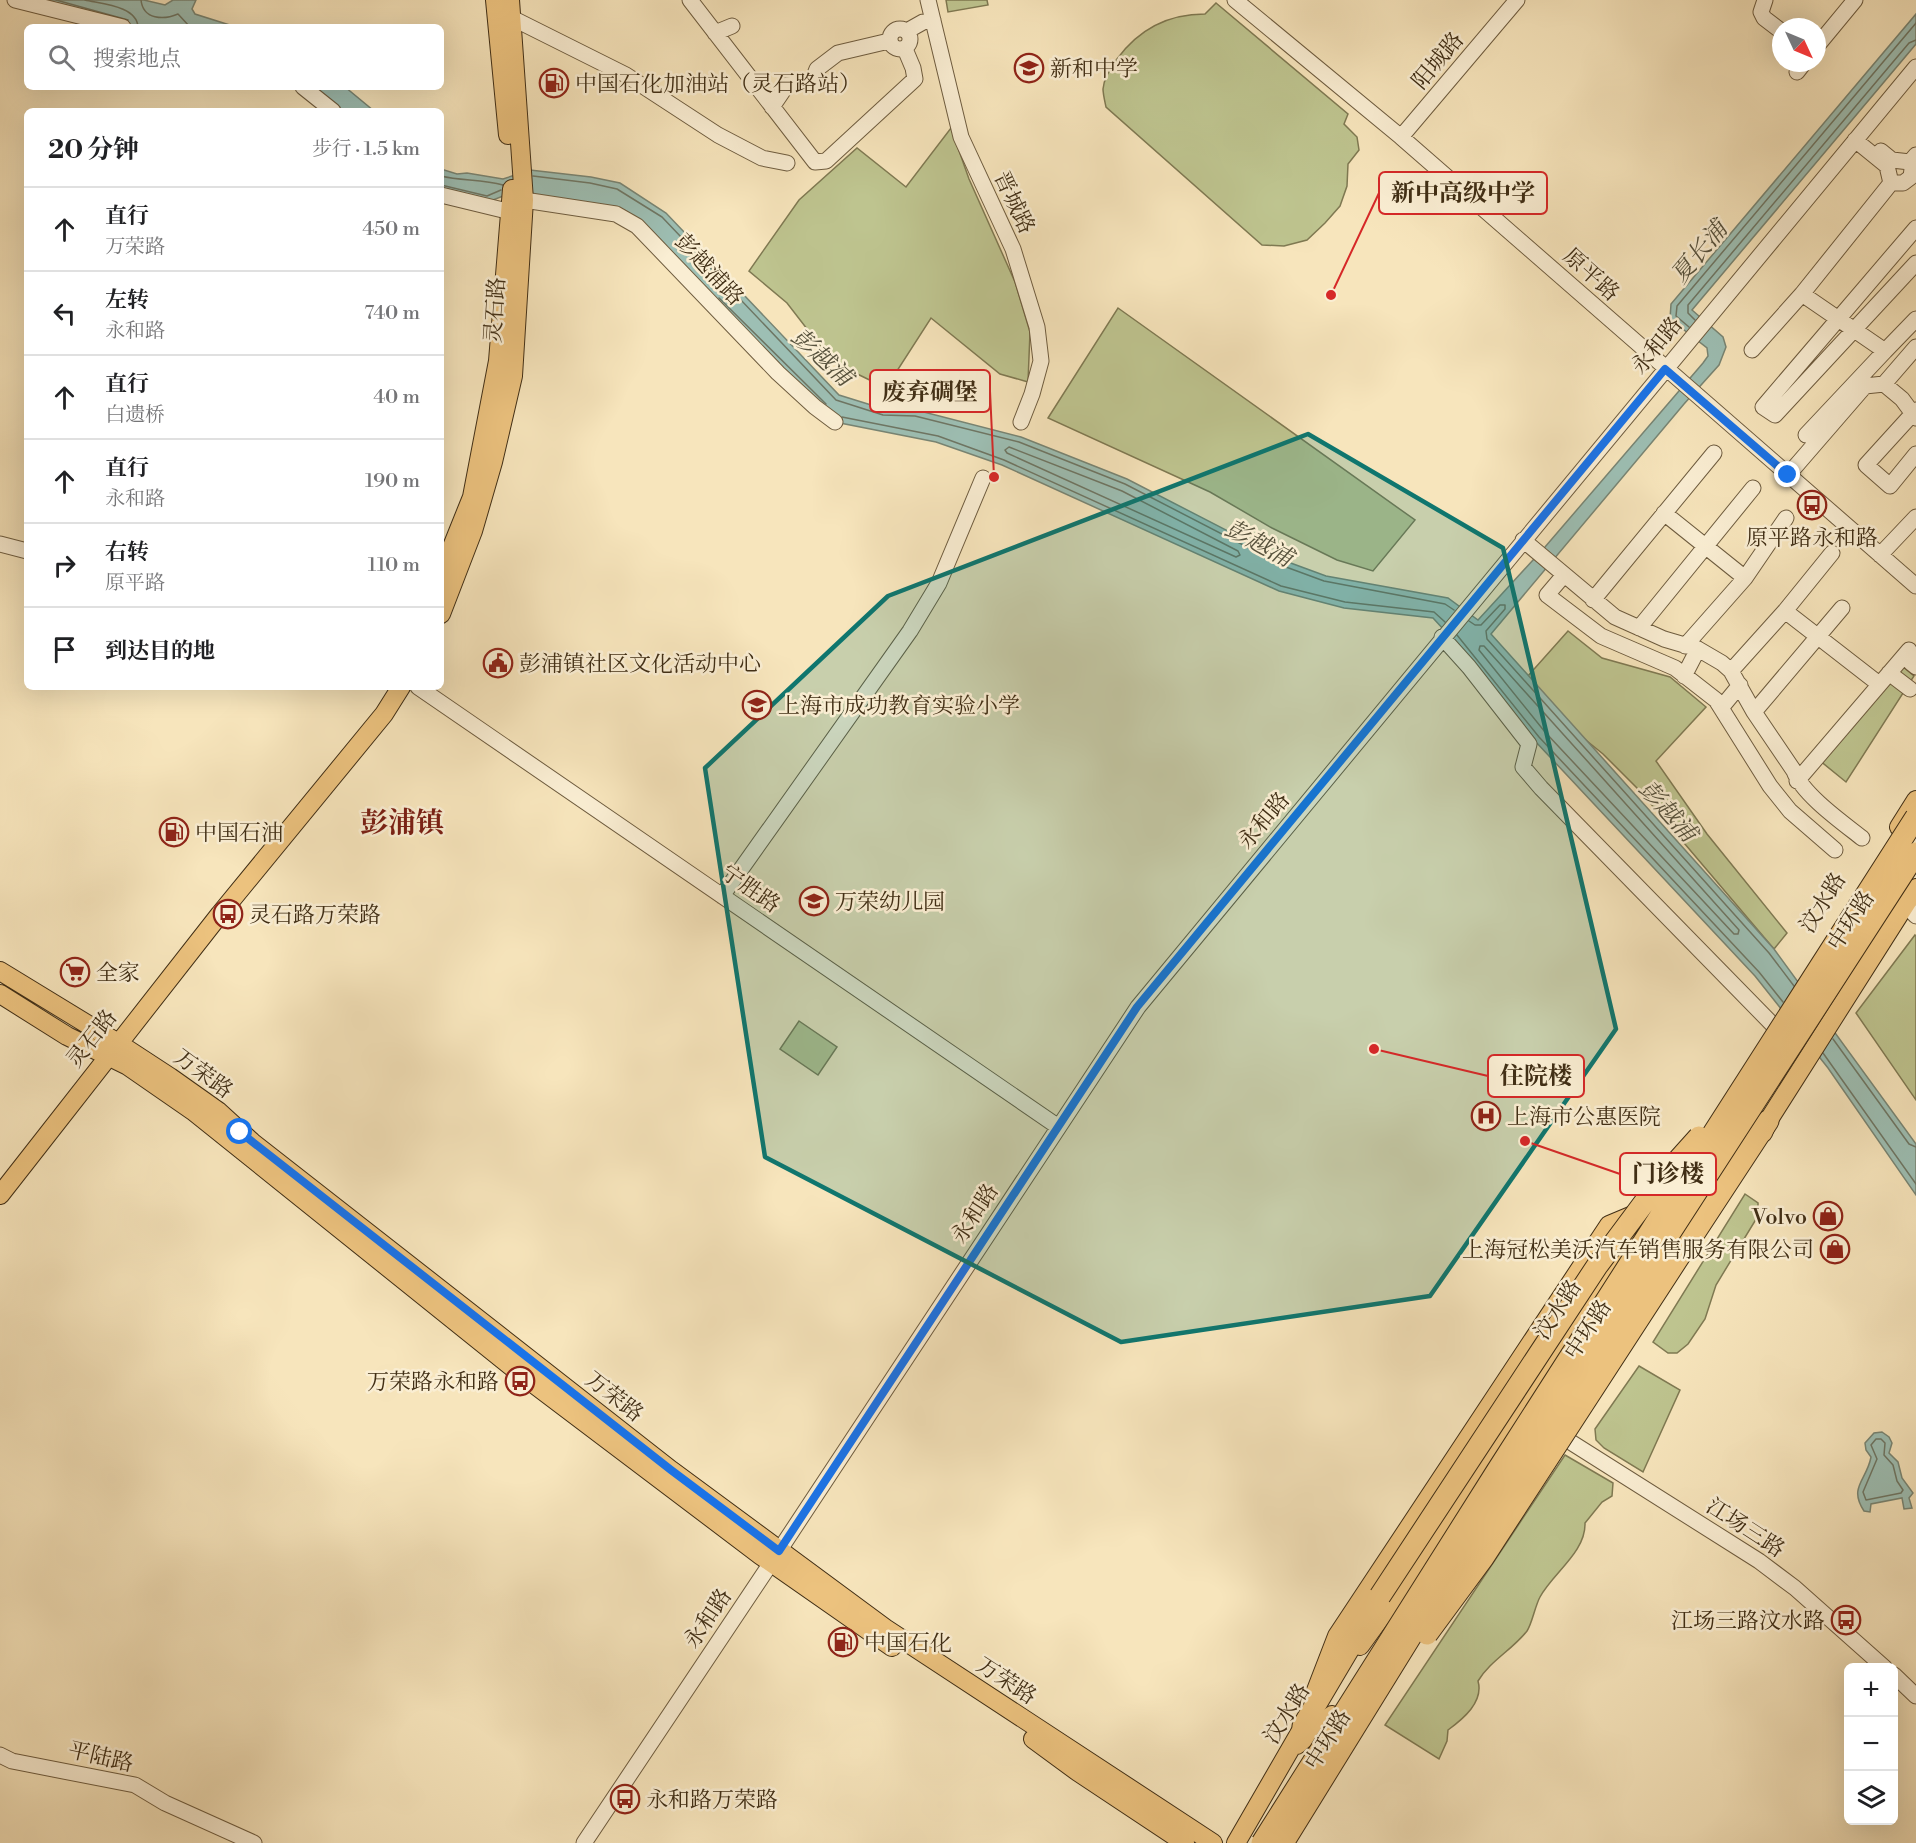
<!DOCTYPE html>
<html lang="zh">
<head>
<meta charset="utf-8">
<style>
	:root { --surface:#fff; --page:#f6f6f6; --text:#202124; --muted:#757577; --line:#e0e0e0 }
	body { margin:0; font-family:"Libre Bodoni","Noto Serif SC",serif; background:var(--page); color:var(--text) }
	.controls { position:absolute; right:18px; bottom:18px; display:grid; overflow:hidden; border-radius:9px; box-shadow:0 6px 24px #0002 }
	.controls button { width:54px; height:54px; display:grid; place-items:center; padding:0; border:0; border-bottom:2px solid var(--line); background:var(--surface); color:var(--text); font:30px sans-serif }
	.compass { position:absolute; left:1772px; top:18px; width:54px; height:54px; border-radius:50%; background:var(--surface); box-shadow:0 6px 24px #0002; rotate:134deg }
	.stop { position:absolute; width:18px; height:18px; margin:-14px; border:4px solid #1a73e8; border-radius:50%; background:#fff }
	.stop.end { background:#1a73e8; border-color:#fff; box-shadow:0 2px 6px #0008 }
	.list { margin:0; padding:0; list-style:none }
	h2 { display:flex; justify-content:space-between; align-items:center; height:78px; margin:0; padding:0 24px; font-size:26px }
	h2 small { font-size:20px; font-weight:400; color:var(--muted) }
	.list li { display:grid; grid-template-columns:39px 1fr auto; gap:18px; align-items:center; box-sizing:border-box; height:84px; padding:0 24px; border-top:2px solid var(--line) }
	.list b { display:block; font-size:22px; white-space:nowrap }
	.list p { margin:0; font-size:20px; white-space:nowrap; color:var(--muted) }
	.list em { font-size:20px; font-style:normal; color:var(--muted) }
	.icon { flex:none; width:33px; height:33px; fill:none; stroke:currentColor; stroke-width:2; stroke-linecap:round; stroke-linejoin:round }
	.map { position:relative; flex:none; width:1916px; height:1843px; overflow:hidden }
	.search { position:absolute; background:var(--surface); box-shadow:0 6px 24px #0002; left:24px; top:24px; width:420px; height:66px; display:flex; align-items:center; gap:15px; box-sizing:border-box; padding:0 21px; border-radius:9px; color:var(--muted); font-size:22px }
	.panel { position:absolute; background:var(--surface); box-shadow:0 6px 24px #0002; left:24px; top:108px; width:420px; height:582px; border-radius:9px }
	.map>svg:first-child { display:block }
	.green { fill:#bec48f; stroke:#7f7952; stroke-width:1.5 }
	.water { fill:#9dbfb4; stroke:#788574; stroke-width:1.5 }
	.lines { fill:none; stroke-linecap:round; stroke-linejoin:round }
	.shore { stroke:#6e7664; stroke-width:1.5 }
	.minor-casing { stroke:#6e5c3f; stroke-width:17 }
	.major-casing { stroke:#402e15; stroke-width:20 }
	.highway-casing { stroke:#402e15; stroke-width:23 }
	.minor { stroke:#faeed3; stroke-width:15 }
	.major { stroke:#ecc27e; stroke-width:18 }
	.highway { stroke:#ecc27e; stroke-width:21 }
	.highway-bridge-casing { stroke:#402e15; stroke-width:23; stroke-linecap:butt }
	.highway-bridge { stroke:#ecc27e; stroke-width:21 }
	.route { stroke:#1a73e8; stroke-width:8 }
	.marked { fill:#0f766e; fill-opacity:0.2; stroke:#0f766e; stroke-width:4.5; stroke-linejoin:round }
	.labels { text-anchor:middle; stroke-width:5; stroke-linejoin:round; paint-order:stroke }
	.street-label { font-size:22px; fill:#402e15; stroke:#faeed3 }
	.poi-label { font-size:22px; fill:#402e15; stroke:#faeed3; text-anchor:start }
	.water-label { font-size:24px; font-style:italic; fill:#57523d; stroke:#faeed3 }
	.district-label { font-size:28px; font-weight:bold; fill:#7a1f14; stroke:#faeed3 }
	.leader { fill:none; stroke:#d62828; stroke-width:2 }
	.callout-dot { fill:#d62828; stroke:#faeed3; stroke-width:2 }
	.callout { fill:#faeed3; stroke:#d62828; stroke-width:2 }
	.callout-label { font-size:24px; text-anchor:middle; font-weight:bold; fill:#402e15 }
</style>
</head>
<body>
<div class="map">
<svg width="1916" height="1843" viewBox="0 0 1916 1843">
	<rect width="100%" height="100%" fill="#f7e5bc"/>
	<filter id="stains"><feTurbulence type="fractalNoise" baseFrequency=".00333" numOctaves="4"/><feColorMatrix values="0 0 0 0 .2 0 0 0 0 .09 0 0 0 0 .02 0 0 0 .5 -.17"/></filter>
	<radialGradient id="worn" r=".72"><stop offset=".6" stop-color="#630" stop-opacity="0"/><stop offset="1" stop-color="#630" stop-opacity=".3"/></radialGradient>
	<path class="green" d="M 946,0 L 987,0 L 988,5 L 948,12 Z
		M 1216,3 L 1348,114 L 1344,124 L 1357,137 L 1359,150 L 1348,164 L 1347,186 L 1340,206 L 1325,223 L 1307,240 L 1284,246 L 1262,245 L 1106,107 C 1105,102 1103,94 1103,89 C 1104,78 1111,67 1117,59 C 1139,29 1168,14 1205,14 Z
		M 951,128 L 969,179 L 1015,282 L 1030,332 L 1028,382 L 1000,374 L 931,318 L 886,388 L 845,368 L 821,347 L 787,303 L 749,271 L 799,200 L 857,148 L 906,187 Z
		M 1118,308 L 1415,520 L 1373,571 L 1337,560 L 1272,528 L 1210,492 L 1048,418 Z
		M 1568,631 L 1602,658 L 1670,677 L 1706,707 L 1656,761 L 1707,834 L 1787,933 L 1774,949 L 1640,791 L 1603,754 L 1566,724 L 1527,677 Z
		M 1901,665 L 1914,676 L 1846,782 L 1819,760 Z
		M 1915,935 L 1916,936 L 1916,1100 L 1856,1013 Z
		M 799,1021 L 837,1047 L 818,1075 L 780,1049 Z
		M 1745,1194 L 1758,1203 L 1758,1216 L 1716,1285 L 1705,1319 L 1688,1344 L 1677,1353 L 1668,1353 L 1653,1342 Z
		M 1639,1366 L 1680,1390 L 1643,1472 L 1604,1448 L 1596,1440 L 1595,1429 Z
		M 1565,1455 L 1613,1483 L 1612,1496 L 1602,1502 L 1585,1523 C 1586,1552 1553,1573 1540,1597 C 1535,1606 1532,1624 1527,1631 C 1512,1650 1490,1661 1478,1681 C 1484,1702 1463,1719 1448,1730 L 1447,1741 L 1439,1759 L 1385,1725 Z"/>
	<path class="water" d="M 33,0 L 144,0 L 165,5 L 173,0 L 196,0 L 192,9 L 195,14 L 236,27 L 135,27 Z
		M 1916,14 L 1916,44 L 1692,310 L 1723,337 L 1726,347 L 1719,365 L 1684,404 L 1491,634 L 1774,949 L 1916,1144 L 1916,1195 L 1828,1068 L 1755,976 L 1535,741 L 1456,643 L 1433,618 L 1344,608 L 1279,591 L 1002,465 L 936,442 L 835,422 L 637,226 L 503,196 L 488,202 L 441,190 L 441,169 L 457,174 L 467,173 L 503,179 L 530,170 L 591,177 L 620,183 L 666,213 L 839,395 L 884,409 L 916,410 L 1021,437 L 1127,479 L 1288,562 L 1326,576 L 1448,598 L 1478,620 L 1545,547 L 1703,363 L 1708,356 L 1707,348 L 1670,319 L 1671,304 Z
		M 310,87 L 345,87 L 374,111 L 338,111 Z
		M 1882,1432 L 1889,1437 L 1892,1443 L 1889,1453 L 1898,1462 L 1902,1478 L 1913,1493 L 1909,1498 L 1912,1508 L 1904,1509 L 1902,1498 L 1871,1504 L 1870,1512 L 1864,1511 C 1848,1487 1867,1480 1871,1457 L 1866,1450 L 1865,1443 L 1874,1433 Z"/>
	<g class="lines">
		<path class="shore" d="M 56,0 L 128,20
			M 85,0 C 102,4 137,6 138,27
			M 141,0 C 143,20 164,20 178,14 L 190,27
			M 441,176 C 461,181 482,179 503,185
			M 533,176 L 590,183 L 617,189 L 662,217 L 836,400 L 883,415 L 915,416 L 1019,442 L 1125,484 L 1286,567 L 1324,581 L 1445,604 L 1454,610
			M 441,185 L 487,196 L 501,190
			M 719,298 L 826,404
			M 1695,320 L 1688,313 L 1688,305 L 1909,43 L 1916,40
			M 1689,327 L 1676,316 L 1677,306 L 1916,23
			M 842,417 L 938,436 L 1004,460 L 1281,586 L 1345,602 L 1434,612 L 1445,622
			M 1009,447 L 1122,491 L 1238,551 L 1240,555 L 1236,557 L 1007,453 L 1005,450 Z
			M 1469,621 L 1475,625 L 1481,625 L 1500,605 L 1505,605 L 1505,609 L 1486,631 L 1487,639 L 1769,953 L 1794,986
			M 1457,635 L 1539,737 L 1759,972 L 1783,1002
			M 1480,646 L 1484,646 L 1739,930 L 1738,934 L 1734,934 L 1545,732 L 1479,650 Z
			M 1833,1039 L 1909,1144 L 1916,1147
			M 1823,1053 L 1916,1184
			M 1876,1439 L 1881,1439 L 1885,1443 L 1884,1455 L 1893,1465 L 1897,1481 L 1903,1490 L 1901,1493 L 1866,1500 L 1863,1492 L 1877,1459 L 1871,1445 Z"/>
		<g class="minor-casing">
			<path id="minor" d="M 15,0 L 123,27
				M 690,0 L 815,162 L 826,161 L 915,79 L 913,68 L 905,49
				M 928,0 L 961,137 L 1013,249 L 1037,327 L 1041,361 L 1032,394 L 1021,422
				M 1235,0 L 1401,137 L 1916,586
				M 1765,0 L 1761,12 L 1764,18 L 1781,31
				M 512,18 L 626,75 L 718,135 L 762,158 L 787,163
				M890 39a10 10 0 1 1 20 0a10 10 0 1 1-20 0Z
				M 907,31 L 923,22 L 933,20
				M 715,33 L 732,26
				M 1817,46 L 1855,0
				M 1797,72 L 1804,63
				M 303,87 L 333,111
				M 772,107 L 787,85 L 812,82 L 817,69 L 838,53 L 889,41
				M 1401,137 L 1517,0
				M 1855,140 L 1887,166 L 1891,183 L 1802,294 L 1885,351 L 1916,319
				M 1881,151 L 1892,160 L 1910,162 L 1916,155
				M 1891,183 L 1903,183 L 1911,177 L 1912,169 L 1910,162
				M 441,195 L 511,212 L 521,207
				M 524,200 L 616,214 L 637,226 L 778,373 L 815,407 L 835,422
				M 1916,228 L 1763,407 L 1775,415 L 1916,263
				M 1752,350 L 1802,294
				M 1884,384 L 1916,347
				M 1916,410 L 1866,465 L 1890,486 L 1916,454
				M 1806,435 L 1885,351
				M 1788,475 L 1865,386 L 1884,384 L 1902,399 L 1916,418
				M 1664,513 L 1745,578
				M 1523,540 L 1615,617 L 1664,639 L 1698,649 L 1722,663 L 1731,671 L 1754,712 L 1794,771 C 1802,794 1843,823 1862,838
				M 0,544 L 27,551
				M 1880,555 L 1916,517
				M 1564,575 L 1547,595 L 1601,636 L 1675,668 L 1716,700 L 1770,786 L 1790,811 L 1835,850
				M 1593,600 L 1714,453
				M 1785,611 L 1879,684
				M 1639,628 L 1753,488
				M 1442,637 L 1469,667 L 1529,744 L 1523,767 L 1541,788 L 1772,1024
				M 1685,646 L 1745,578 L 1786,518
				M 1731,671 L 1785,611 L 1832,553
				M 1889,673 L 1910,689
				M 1684,676 L 1698,649
				M 418,687 L 1057,1126
				M 1721,708 L 1740,685
				M 1754,712 L 1842,608
				M 1797,781 L 1909,650 L 1911,663 L 1916,667
				M 722,896 L 910,631 L 939,583 L 983,478
				M 1905,905 L 1916,916
				M 1569,1441 L 1759,1561 L 1795,1588 L 1885,1668
				M 1894,1675 L 1916,1696
				M 0,1755 L 12,1761 L 135,1785 L 165,1803 L 254,1843
				M 584,1843 L 771,1563 L 1138,1007 L 1916,67"/>
		</g>
		<g class="major-casing">
			<path id="major" d="M 495,0 L 508,135
				M 441,574 L 472,497 L 498,361 L 512,189
				M 441,614 L 473,531 L 493,462 L 513,376 L 524,200 L 510,0
				M 1899,827 L 1916,800
				M 0,971 L 118,1043 L 170,1077 L 218,1111 L 252,1142 L 671,1470 L 885,1628 L 1213,1843
				M 0,994 L 67,1036 L 128,1066 L 193,1111 L 522,1375 L 760,1555 L 892,1647
				M 1763,1133 L 1768,1121 L 1916,888
				M 0,1195 L 220,914 L 384,714 L 401,687
				M 1360,1646 L 1410,1577 L 1656,1203
				M 1315,1693 L 1337,1636 L 1609,1225 L 1640,1212
				M 1033,1739 L 1078,1772 L 1185,1843
				M 1297,1745 L 1332,1715
				M 1236,1843 L 1310,1715"/>
		</g>
		<g class="highway-casing">
			<path id="highway" d="M 1684,1249 L 1768,1121
				M 1303,1726 L 1380,1596"/>
		</g>
		<use href="#minor" class="minor"/>
		<use href="#major" class="major"/>
		<use href="#highway" class="highway"/>
		<g class="highway-bridge-casing">
			<path id="highway-bridge" d="M 1380,1596 L 1597,1266 L 1664,1176 L 1699,1137
				M 1427,1634 L 1483,1558 L 1684,1249
				M 1262,1843 L 1497,1471 L 1916,817
				M 1283,1843 L 1458,1560 L 1916,853"/>
		</g>
		<use href="#highway-bridge" class="highway-bridge"/>
	</g>
	<g class="lines">
		<path class="route" d="M 240,1132 L 671,1470 L 779,1551 L 1137,1007 L 1665,369 L 1788,475"/>
	</g>
	<path class="marked" d="M 1308,434 L 1503,548 L 1616,1029 L 1430,1296 L 1121,1342 L 765,1157 L 705,768 L 888,596 Z"/>
	<defs>
		<g id="school-ring" transform="scale(1.5)"><circle r="9.5" fill="#faeed3" stroke="#8f2418" stroke-width="1.5"/><path d="M0-5L7-2L0 1L-7-2ZM-4 1L0 2.5L4 1V4Q0 6-4 4Z" fill="#8f2418"/></g>
		<g id="fuel-ring" transform="scale(1.5)"><circle r="9.5" fill="#faeed3" stroke="#8f2418" stroke-width="1.5"/><path d="M-5.5-6h7V0h2V4h1.3V-2.5L3-4.5l.8-.8L6-3V5H2.5V1h-1V6h-7ZM-4.2-4.7v3.2H.2V-4.7Z" fill="#8f2418"/></g>
		<g id="bus-ring" transform="scale(1.5)"><circle r="9.5" fill="#faeed3" stroke="#8f2418" stroke-width="1.5"/><path d="M-5-6H5V4H4V6H2V4H-2V6H-4V4H-5ZM-3.5-4V0h7V-4ZM-3.5 1.2v1.5H-2V1.2ZM2 1.2v1.5H3.5V1.2Z" fill="#8f2418"/></g>
		<g id="civic-ring" transform="scale(1.5)"><circle r="9.5" fill="#faeed3" stroke="#8f2418" stroke-width="1.5"/><path d="M-.6-6.5H3V-4.5H.6V-3L4-1V1h2V6H-6V1h2V-1L-.6-3ZM-1.2 2.5V6h2.4V2.5Z" fill="#8f2418"/></g>
		<g id="supermarket-ring" transform="scale(1.5)"><circle r="9.5" fill="#faeed3" stroke="#8f2418" stroke-width="1.5"/><path d="M-6-5.5h2.5l.6 2H6L4.5 2H-2.5L-4.4-4H-6ZM-1.5 3.2a1.3 1.3 0 1 0 .1 0ZM3 3.2a1.3 1.3 0 1 0 .1 0Z" fill="#8f2418"/></g>
		<g id="hospital-ring" transform="scale(1.5)"><circle r="9.5" fill="#faeed3" stroke="#8f2418" stroke-width="1.5"/><path d="M-5-5h3v3.5h4V-5h3V5h-3V1.5h-4V5h-3Z" fill="#8f2418"/></g>
		<g id="shop-ring" transform="scale(1.5)"><circle r="9.5" fill="#faeed3" stroke="#8f2418" stroke-width="1.5"/><path d="M-5-2.5h2.3a2.7 3.5 0 0 1 5.4 0H5L5.5 6h-11ZM-1.5-2.5h3a1.5 2.3 0 0 0-3 0Z" fill="#8f2418"/></g>
	</defs>
	<g fill-rule="evenodd">
		<use href="#school-ring" x="1029" y="68"/>
		<use href="#fuel-ring" x="554" y="83"/>
		<use href="#bus-ring" x="1812" y="505"/>
		<use href="#civic-ring" x="498" y="663"/>
		<use href="#school-ring" x="757" y="705"/>
		<use href="#fuel-ring" x="174" y="832"/>
		<use href="#school-ring" x="814" y="901"/>
		<use href="#bus-ring" x="228" y="914"/>
		<use href="#supermarket-ring" x="75" y="972"/>
		<use href="#hospital-ring" x="1486" y="1116"/>
		<use href="#shop-ring" x="1828" y="1216"/>
		<use href="#shop-ring" x="1835" y="1249"/>
		<use href="#bus-ring" x="520" y="1381"/>
		<use href="#bus-ring" x="1846" y="1620"/>
		<use href="#fuel-ring" x="843" y="1642"/>
		<use href="#bus-ring" x="625" y="1799"/>
	</g>
	<g class="labels">
		<g class="street-label">
			<text transform="translate(1437 60) rotate(-50)" y="8">阳城路</text>
			<text transform="translate(1015 202) rotate(65)" y="8">晋城路</text>
			<text transform="translate(710 269) rotate(47)" y="8">彭越浦路</text>
			<text transform="translate(1592 274) rotate(42)" y="8">原平路</text>
			<text transform="translate(494 310) rotate(-86)" y="8">灵石路</text>
			<text transform="translate(1656 345) rotate(-51)" y="8">永和路</text>
			<text transform="translate(1263 820) rotate(-50)" y="8">永和路</text>
			<text transform="translate(751 888) rotate(35)" y="8">宁胜路</text>
			<text transform="translate(1822 902) rotate(-58)" y="8">汶水路</text>
			<text transform="translate(1850 920) rotate(-57)" y="8">中环路</text>
			<text transform="translate(91 1038) rotate(-52)" y="8">灵石路</text>
			<text transform="translate(204 1073) rotate(36)" y="8">万荣路</text>
			<text transform="translate(974 1213) rotate(-57)" y="8">永和路</text>
			<text transform="translate(1557 1309) rotate(-57)" y="8">汶水路</text>
			<text transform="translate(1587 1329) rotate(-57)" y="8">中环路</text>
			<text transform="translate(615 1396) rotate(38)" y="8">万荣路</text>
			<text transform="translate(1746 1527) rotate(33)" y="8">江场三路</text>
			<text transform="translate(707 1618) rotate(-56)" y="8">永和路</text>
			<text transform="translate(1007 1680) rotate(33)" y="8">万荣路</text>
			<text transform="translate(1286 1713) rotate(-58)" y="8">汶水路</text>
			<text transform="translate(1327 1739) rotate(-58)" y="8">中环路</text>
			<text transform="translate(101 1756) rotate(13)" y="8">平陆路</text>
		</g>
		<g class="poi-label">
			<text x="1050" y="76">新和中学</text>
			<text x="575" y="91">中国石化加油站（灵石路站）</text>
			<text x="1812" y="545" text-anchor="middle">原平路永和路</text>
			<text x="519" y="671">彭浦镇社区文化活动中心</text>
			<text x="778" y="713">上海市成功教育实验小学</text>
			<text x="195" y="840">中国石油</text>
			<text x="835" y="909">万荣幼儿园</text>
			<text x="249" y="922">灵石路万荣路</text>
			<text x="96" y="980">全家</text>
			<text x="1507" y="1124">上海市公惠医院</text>
			<text x="1807" y="1224" text-anchor="end">Volvo</text>
			<text x="1814" y="1257" text-anchor="end">上海冠松美沃汽车销售服务有限公司</text>
			<text x="499" y="1389" text-anchor="end">万荣路永和路</text>
			<text x="1825" y="1628" text-anchor="end">江场三路汶水路</text>
			<text x="864" y="1650">中国石化</text>
			<text x="646" y="1807">永和路万荣路</text>
		</g>
		<g class="water-label">
			<text transform="translate(1699 252) rotate(-50)" y="8">夏长浦</text>
			<text transform="translate(822 357) rotate(42)" y="8">彭越浦</text>
			<text transform="translate(1259 543) rotate(28)" y="8">彭越浦</text>
			<text transform="translate(1668 811) rotate(48)" y="8">彭越浦</text>
		</g>
		<g class="district-label">
			<text x="402" y="832">彭浦镇</text>
		</g>
	</g>
	<path class="leader" d="M1331 295L1379 193M994 477L990 391M1374 1049L1488 1076M1525 1141L1620 1174"/>
	<g class="callout-dot">
		<circle cx="1331" cy="295" r="6"/>
		<circle cx="994" cy="477" r="6"/>
		<circle cx="1374" cy="1049" r="6"/>
		<circle cx="1525" cy="1141" r="6"/>
	</g>
	<g class="callout">
		<rect x="1379" y="172" width="168" height="42" rx="6"/>
		<rect x="870" y="370" width="120" height="42" rx="6"/>
		<rect x="1488" y="1055" width="96" height="42" rx="6"/>
		<rect x="1620" y="1153" width="96" height="42" rx="6"/>
	</g>
	<g class="callout-label">
		<text x="1463" y="201">新中高级中学</text>
		<text x="930" y="400">废弃碉堡</text>
		<text x="1536" y="1084">住院楼</text>
		<text x="1668" y="1182">门诊楼</text>
	</g>
	<rect width="100%" height="100%" filter="url(#stains)"/>
	<rect width="100%" height="100%" fill="url(#worn)"/>
</svg>
<div class="controls">
<button>+</button>
<button>−</button>
<button><svg class="icon" aria-label="layers" viewBox="0 0 24 24"><path d="M12 4l9 5-9 5-9-5zM3 14l9 5 9-5"/></svg></button>
</div>
<svg class="compass" viewBox="-18 -18 36 36"><path d="M0-13l5 13h-10z" fill="#e53935"/><path d="M0 13l5-13h-10z" fill="#757577"/></svg>
<div class="stop" style="left:240px;top:1132px"></div>
<div class="stop end" style="left:1788px;top:475px"></div>
<div class="search"><svg class="icon" aria-label="search" viewBox="0 0 24 24"><circle cx="10" cy="10" r="6"/><path d="M15 15l6 6"/></svg>搜索地点</div>
<section class="panel">
<h2>20 分钟<small>步行 · 1.5 km</small></h2>
<ul class="list">
<li><svg class="icon" aria-label="ahead" viewBox="0 0 24 24"><path d="M12 20V5M6 11l6-6 6 6"/></svg><div><b>直行</b><p>万荣路</p></div><em>450 m</em></li>
<li><svg class="icon" aria-label="left" viewBox="0 0 24 24"><path d="M17 20v-9H6M10 6l-5 5 5 5"/></svg><div><b>左转</b><p>永和路</p></div><em>740 m</em></li>
<li><svg class="icon" aria-label="ahead" viewBox="0 0 24 24"><path d="M12 20V5M6 11l6-6 6 6"/></svg><div><b>直行</b><p>白遗桥</p></div><em>40 m</em></li>
<li><svg class="icon" aria-label="ahead" viewBox="0 0 24 24"><path d="M12 20V5M6 11l6-6 6 6"/></svg><div><b>直行</b><p>永和路</p></div><em>190 m</em></li>
<li><svg class="icon" aria-label="right" viewBox="0 0 24 24"><path d="M7 20v-9h11M14 6l5 5-5 5"/></svg><div><b>右转</b><p>原平路</p></div><em>110 m</em></li>
<li><svg class="icon" aria-label="arrive" viewBox="0 0 24 24"><path d="M6 21V4h12l-3 4 3 4H6"/></svg><div><b>到达目的地</b></div></li>
</ul>
</section>
</div>
</body>
</html>
